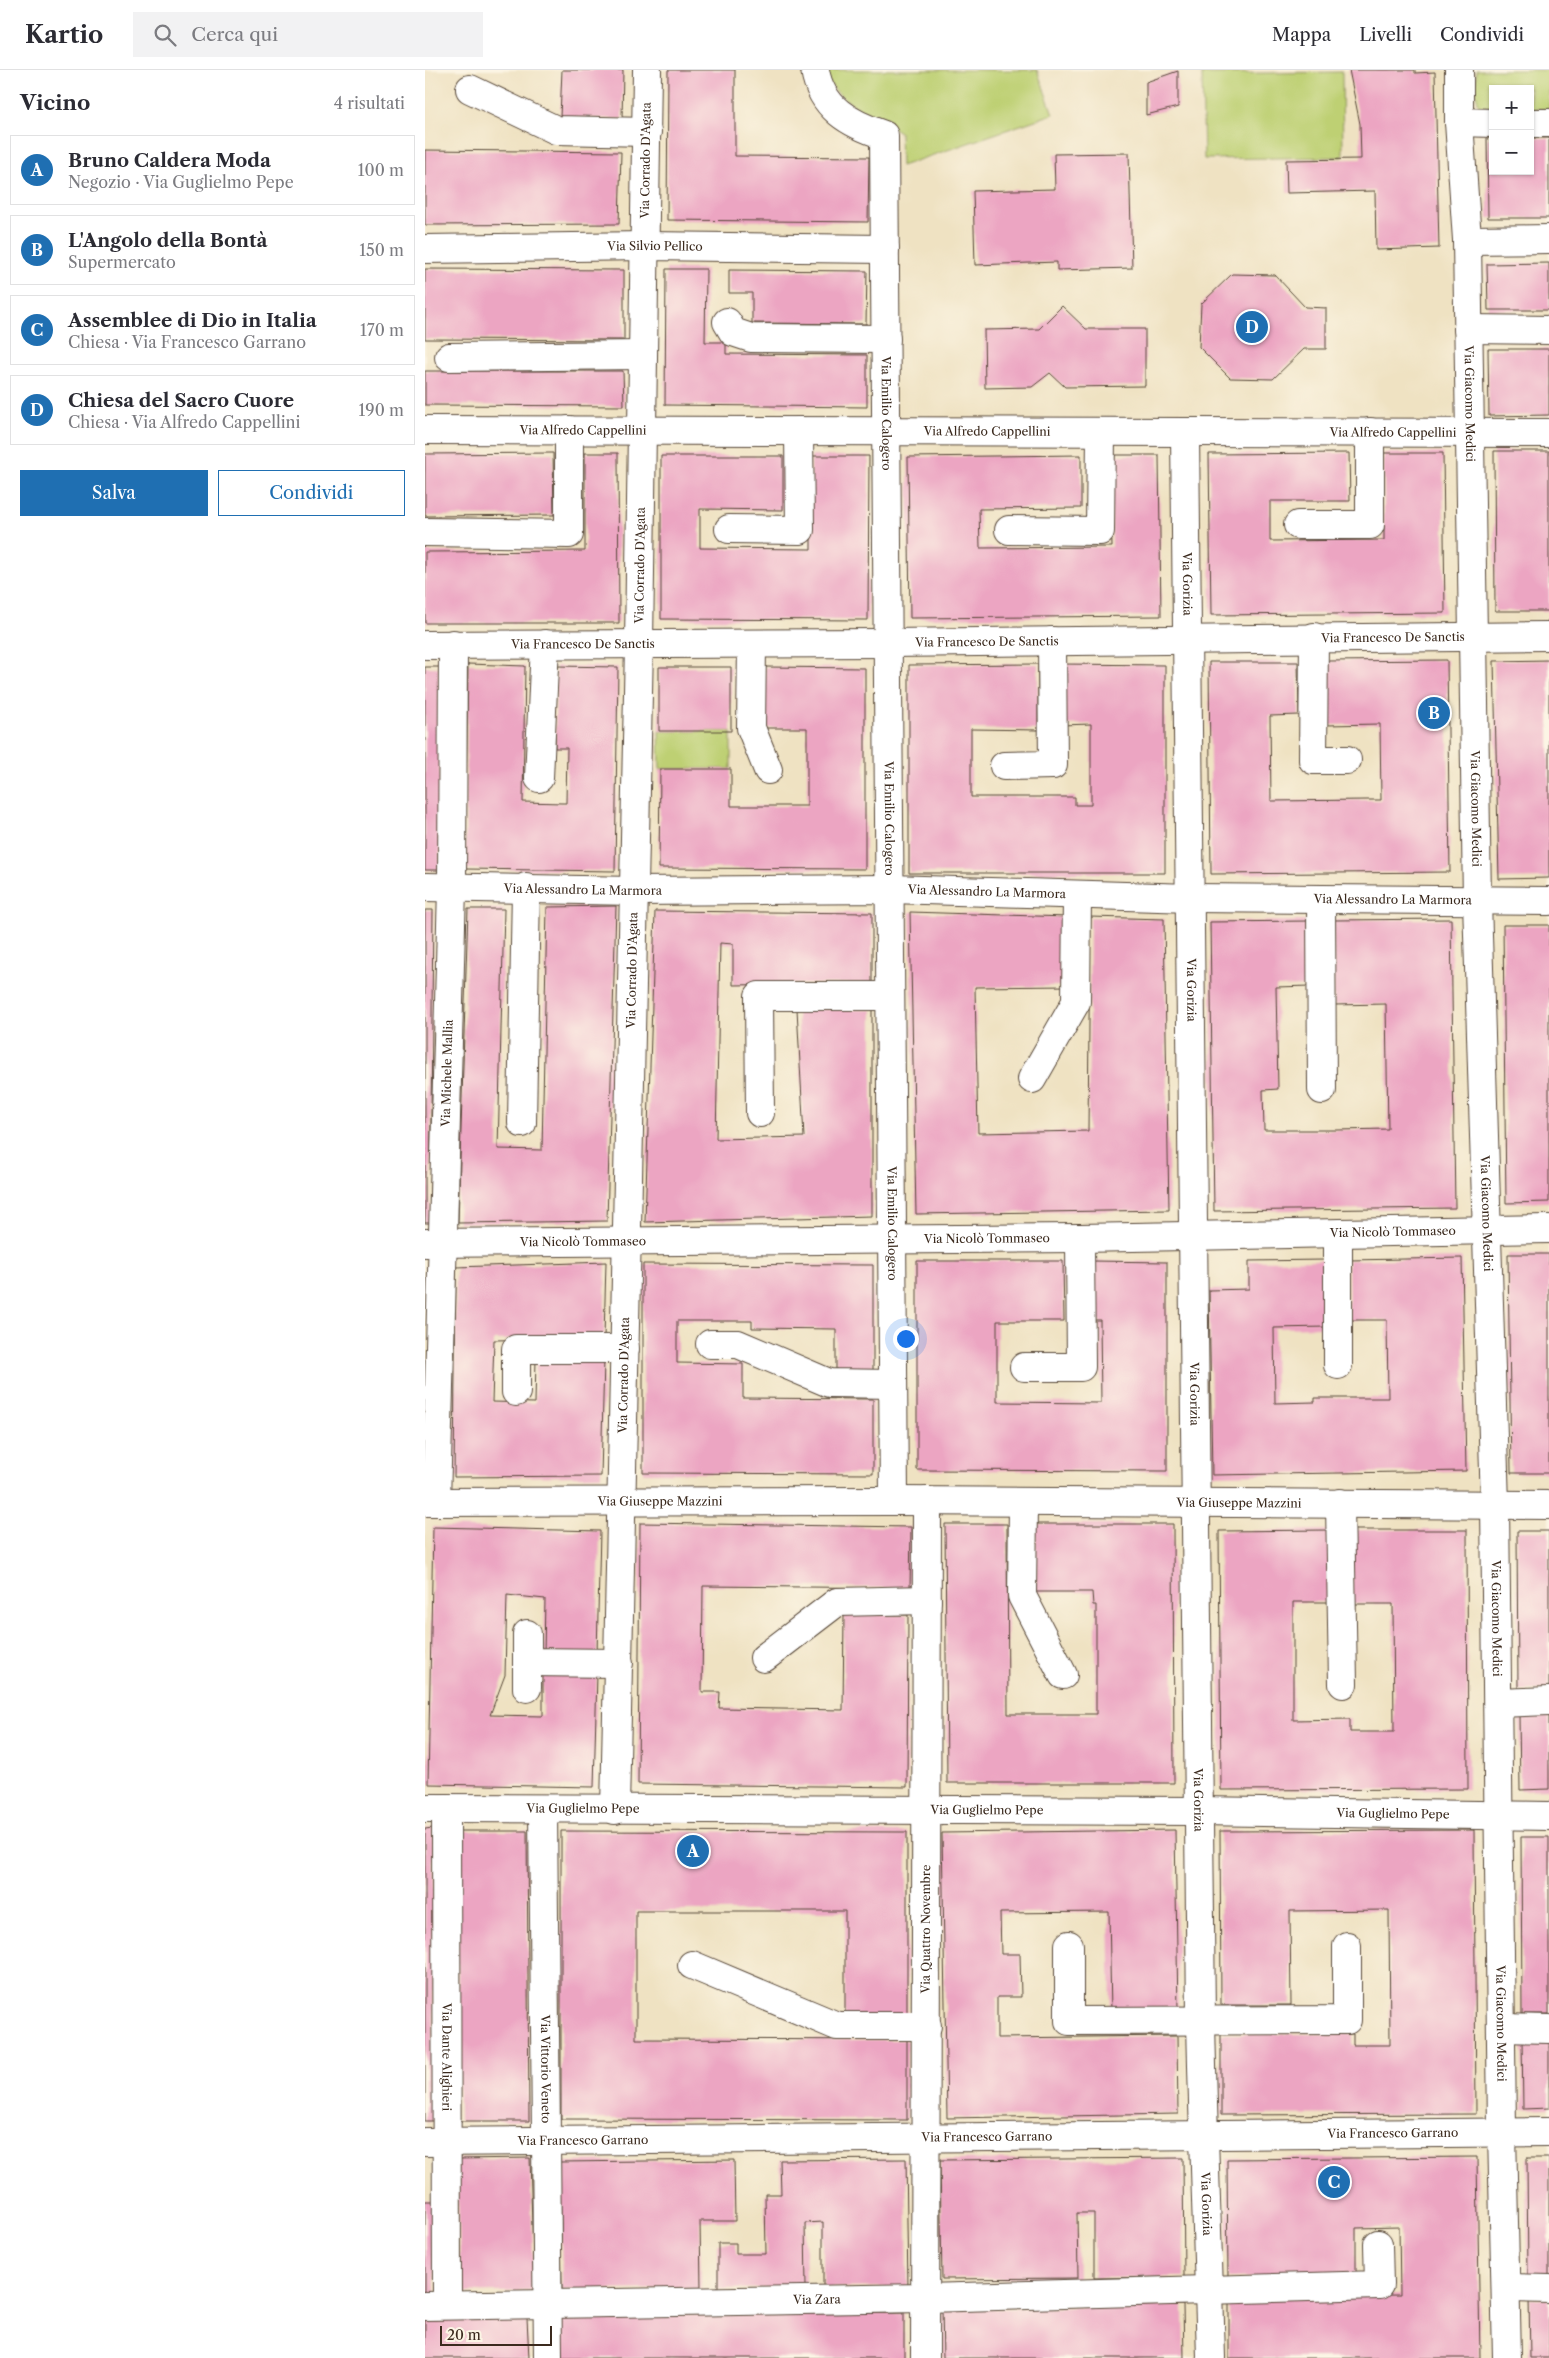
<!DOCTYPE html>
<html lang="it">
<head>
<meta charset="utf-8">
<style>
	:root { --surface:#fff; --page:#f2f2f3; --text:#2b2b33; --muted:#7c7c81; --line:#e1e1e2; --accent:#1f6fb2 }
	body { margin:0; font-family:"Libre Caslon Text",serif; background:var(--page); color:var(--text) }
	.controls { position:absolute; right:15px; top:15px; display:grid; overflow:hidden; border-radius:0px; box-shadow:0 1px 4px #0004 }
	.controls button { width:45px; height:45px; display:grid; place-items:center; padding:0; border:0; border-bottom:1px solid var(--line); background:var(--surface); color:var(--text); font:25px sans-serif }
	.scale { position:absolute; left:15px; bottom:12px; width:112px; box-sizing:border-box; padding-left:5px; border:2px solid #3b2a1e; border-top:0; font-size:14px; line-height:18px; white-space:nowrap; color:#3b2a1e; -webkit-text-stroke:4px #fcf5e5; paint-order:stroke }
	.you { position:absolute; left:480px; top:1268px; width:18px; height:18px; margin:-12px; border:4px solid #fff; border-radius:50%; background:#1a73e8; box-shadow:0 0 0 8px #1a73e833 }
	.badge { display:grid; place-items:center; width:32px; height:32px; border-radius:50%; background:var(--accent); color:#fff; font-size:16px; font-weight:700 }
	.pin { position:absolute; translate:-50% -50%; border:2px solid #fff; box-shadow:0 1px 5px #0006 }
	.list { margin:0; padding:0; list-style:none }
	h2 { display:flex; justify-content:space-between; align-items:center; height:65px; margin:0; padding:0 20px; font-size:21px }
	h2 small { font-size:16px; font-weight:400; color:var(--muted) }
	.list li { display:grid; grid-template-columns:32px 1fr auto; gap:15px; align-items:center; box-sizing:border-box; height:70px; margin:0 10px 10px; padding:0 10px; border:1px solid var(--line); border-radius:0px }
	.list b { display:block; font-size:19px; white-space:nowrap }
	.list p { margin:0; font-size:16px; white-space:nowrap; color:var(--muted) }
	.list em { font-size:16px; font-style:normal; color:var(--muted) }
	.actions { display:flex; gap:10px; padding:15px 20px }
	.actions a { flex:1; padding:11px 0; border:1px solid var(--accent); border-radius:0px; text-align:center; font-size:18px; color:var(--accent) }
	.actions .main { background:var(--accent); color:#fff }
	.icon { flex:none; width:28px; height:28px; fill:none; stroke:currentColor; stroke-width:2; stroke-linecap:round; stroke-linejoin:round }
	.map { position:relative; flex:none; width:1124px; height:2288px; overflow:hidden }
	header { display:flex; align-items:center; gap:30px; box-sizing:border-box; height:70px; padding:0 25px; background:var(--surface); border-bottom:1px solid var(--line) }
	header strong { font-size:24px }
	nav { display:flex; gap:28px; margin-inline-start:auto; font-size:18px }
	.search { width:350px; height:45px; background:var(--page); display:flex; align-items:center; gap:12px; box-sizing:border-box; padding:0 18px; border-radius:0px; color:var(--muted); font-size:19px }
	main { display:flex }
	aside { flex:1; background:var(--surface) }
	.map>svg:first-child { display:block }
	.green { fill:#bed073; stroke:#7c7d48 }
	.building { fill:#eca5c2 }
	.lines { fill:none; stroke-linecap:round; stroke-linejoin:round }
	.minor-casing { stroke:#564637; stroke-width:30 }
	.minor { stroke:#fff; stroke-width:28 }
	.labels { text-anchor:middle; stroke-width:4; stroke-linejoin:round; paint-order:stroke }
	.street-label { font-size:12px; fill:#3b2a1e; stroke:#fcf5e5 }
</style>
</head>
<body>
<header>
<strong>Kartio</strong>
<div class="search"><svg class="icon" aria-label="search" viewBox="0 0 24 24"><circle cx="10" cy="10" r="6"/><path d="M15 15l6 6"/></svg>Cerca qui</div>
<nav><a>Mappa</a><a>Livelli</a><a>Condividi</a></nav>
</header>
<main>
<aside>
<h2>Vicino<small>4 risultati</small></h2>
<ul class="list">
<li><span class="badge">A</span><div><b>Bruno Caldera Moda</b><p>Negozio · Via Guglielmo Pepe</p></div><em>100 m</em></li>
<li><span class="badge">B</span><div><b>L'Angolo della Bontà</b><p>Supermercato</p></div><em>150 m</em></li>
<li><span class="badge">C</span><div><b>Assemblee di Dio in Italia</b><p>Chiesa · Via Francesco Garrano</p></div><em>170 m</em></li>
<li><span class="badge">D</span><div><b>Chiesa del Sacro Cuore</b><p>Chiesa · Via Alfredo Cappellini</p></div><em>190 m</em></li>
</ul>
<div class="actions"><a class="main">Salva</a><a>Condividi</a></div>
</aside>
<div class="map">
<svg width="1124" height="2288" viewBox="0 0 1124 2288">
	<rect width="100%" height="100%" fill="#fcf5e5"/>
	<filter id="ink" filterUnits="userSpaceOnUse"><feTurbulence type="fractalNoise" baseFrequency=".02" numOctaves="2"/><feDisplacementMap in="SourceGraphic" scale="10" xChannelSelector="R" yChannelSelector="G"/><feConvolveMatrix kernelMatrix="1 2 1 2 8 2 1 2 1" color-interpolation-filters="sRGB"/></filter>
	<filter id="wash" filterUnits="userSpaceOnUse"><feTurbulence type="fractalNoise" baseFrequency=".0096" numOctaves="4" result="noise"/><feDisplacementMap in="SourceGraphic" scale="20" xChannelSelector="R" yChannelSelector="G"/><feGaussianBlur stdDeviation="1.12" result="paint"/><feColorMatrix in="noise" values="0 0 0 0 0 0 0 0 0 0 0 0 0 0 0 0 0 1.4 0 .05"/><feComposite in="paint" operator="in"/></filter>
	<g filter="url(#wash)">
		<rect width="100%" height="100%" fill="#efe2c2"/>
		<path class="green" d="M 400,0 L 612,0 L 628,44 L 476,96 L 475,62 C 453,47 403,29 400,0 Z
			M 1051,0 L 1124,0 L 1124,39 L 1105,39 L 1105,19 L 1068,19 L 1068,38 L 1054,36 L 1051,24 Z
			M 917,2 L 918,87 L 779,89 L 777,4 Z
			M 234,661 L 306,661 L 306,699 L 235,699 Z"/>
		<g id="blocks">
			<path class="building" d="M 137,0 L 198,0 L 197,49 L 135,47 Z
				M 243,0 L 310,0 L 310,86 L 444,87 L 443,152 L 242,150 Z
				M 924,0 L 990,0 L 990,3 L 1010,2 L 1014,178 L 951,180 L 950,121 L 862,123 L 861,90 L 936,89 L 935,54 Z
				M 753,1 L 753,37 L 721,45 L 721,12 Z
				M 1062,68 L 1068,68 L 1068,101 L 1105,101 L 1105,68 L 1124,68 L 1124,148 L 1063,148 Z
				M 0,80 L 196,82 L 194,154 L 0,155 Z
				M 704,83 L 707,198 L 632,200 L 632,192 L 550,195 L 548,121 L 630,119 L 629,84 Z
				M 1124,193 L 1124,240 L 1063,240 L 1062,194 Z
				M 0,199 L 199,200 L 199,270 L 0,269 Z
				M 241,199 L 281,199 L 280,272 L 301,272 L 301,284 L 442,285 L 442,337 L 240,335 Z
				M 304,200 L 442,201 L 441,254 L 327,253 L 327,223 L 304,223 Z
				M 807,204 L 850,205 L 880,237 L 901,238 L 901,279 L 879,279 L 848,309 L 805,308 L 774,277 L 776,234 Z
				M 637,236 L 661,259 L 720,259 L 720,316 L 640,317 L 625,303 L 607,317 L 560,318 L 559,260 L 614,259 Z
				M 1063,279 L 1124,279 L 1124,345 L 1064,346 Z
				M 0,301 L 198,301 L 199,336 L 0,335 Z
				M 1069,381 L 1124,381 L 1124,541 L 1070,541 Z
				M 128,383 L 129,445 L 0,446 L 0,384 Z
				M 160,383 L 193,383 L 194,553 L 0,553 L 0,482 L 160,481 Z
				M 924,383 L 925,431 L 845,431 L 845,471 L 959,470 L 959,383 L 1018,383 L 1020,543 L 786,545 L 784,384 Z
				M 656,385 L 656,438 L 554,439 L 555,478 L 687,477 L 685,385 L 734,385 L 736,546 L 485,548 L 483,387 Z
				M 236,386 L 358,386 L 358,440 L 275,439 L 275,478 L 386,479 L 386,386 L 444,386 L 443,550 L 236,549 Z
				M 1022,590 L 1025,802 L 786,804 L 784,592 L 873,592 L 874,645 L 845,646 L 846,731 L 942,730 L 956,730 L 955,654 L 902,655 L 901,591 Z
				M 1124,590 L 1124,808 L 1074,809 L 1069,591 Z
				M 43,594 L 100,596 L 98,732 L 137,733 L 141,733 L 142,678 L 130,678 L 131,596 L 193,597 L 190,801 L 40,799 Z
				M 613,594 L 613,660 L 546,659 L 546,727 L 650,727 L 650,735 L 666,735 L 666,654 L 636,655 L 636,594 L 740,595 L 740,803 L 484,803 L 484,595 Z
				M 0,597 L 14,597 L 15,800 L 0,800 Z
				M 234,597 L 306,597 L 306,661 L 234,661 Z
				M 340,597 L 440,598 L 440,799 L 234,798 L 235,699 L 306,699 L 306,736 L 382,736 L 382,658 L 339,658 Z
				M 191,836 L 182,1151 L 33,1153 L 43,839 L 79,839 L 73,1079 L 117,1080 L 122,837 Z
				M 0,840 L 8,840 L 5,1153 L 0,1153 Z
				M 230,841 L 447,843 L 447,913 L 308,915 L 308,874 L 295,873 L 291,1069 L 379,1067 L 372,939 L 447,940 L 447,1146 L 220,1152 Z
				M 485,842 L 642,847 L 643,916 L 550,917 L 553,1063 L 663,1061 L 665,847 L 739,849 L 744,1140 L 491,1144 Z
				M 1026,849 L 1030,1138 L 789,1141 L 785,852 L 884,851 L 885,916 L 851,917 L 853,1019 L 838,1020 L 839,1060 L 912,1060 L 963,1059 L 961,934 L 909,935 L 908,850 Z
				M 1078,855 L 1124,855 L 1124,1132 L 1081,1133 Z
				M 1083,1184 L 1124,1184 L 1124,1403 L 1086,1403 Z
				M 1037,1188 L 1041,1401 L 787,1405 L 784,1220 L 824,1219 L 824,1191 L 900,1190 L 901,1257 L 849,1258 L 850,1333 L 890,1332 L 890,1328 L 963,1328 L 962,1250 L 924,1250 L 923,1190 Z
				M 492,1191 L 638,1191 L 639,1251 L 572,1251 L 572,1332 L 676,1333 L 675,1250 L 666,1250 L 666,1191 L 742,1192 L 742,1401 L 492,1400 Z
				M 181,1192 L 179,1268 L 69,1270 L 67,1332 L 110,1333 L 111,1289 L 179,1290 L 176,1406 L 29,1407 L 31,1197 Z
				M 218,1194 L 448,1195 L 448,1303 L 411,1302 L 411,1259 L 327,1258 L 327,1251 L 252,1251 L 252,1293 L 318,1294 L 318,1328 L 448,1329 L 448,1404 L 218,1403 Z
				M 215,1453 L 486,1457 L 485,1518 L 278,1516 L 277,1622 L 295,1622 L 294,1638 L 418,1640 L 419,1544 L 483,1545 L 482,1717 L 213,1714 Z
				M 520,1454 L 582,1454 L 583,1644 L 671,1644 L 671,1535 L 668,1535 L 667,1522 L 611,1522 L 611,1454 L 748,1454 L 749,1713 L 522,1713 Z
				M 8,1457 L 175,1461 L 172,1584 L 119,1583 L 120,1529 L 82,1525 L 80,1605 L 65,1645 L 118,1646 L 118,1603 L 172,1604 L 169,1717 L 3,1714 Z
				M 905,1460 L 906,1532 L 868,1532 L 868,1650 L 925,1649 L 925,1662 L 969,1662 L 968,1534 L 927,1534 L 927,1460 L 1042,1460 L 1043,1719 L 796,1720 L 794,1461 Z
				M 1092,1461 L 1124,1461 L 1124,1620 L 1093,1620 Z
				M 1094,1645 L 1124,1645 L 1124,1719 L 1095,1720 Z
				M 8,1758 L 9,2051 L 0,2051 L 0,1759 Z
				M 750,1760 L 753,1941 L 686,1942 L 684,1842 L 575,1843 L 576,1884 L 595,1884 L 596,1927 L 572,1927 L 572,1968 L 752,1966 L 753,2044 L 522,2048 L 517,1763 Z
				M 1049,1760 L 1051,2044 L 796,2045 L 796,1964 L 928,1964 L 928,1975 L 965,1975 L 964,1840 L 865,1841 L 866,1935 L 796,1935 L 795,1761 Z
				M 32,1761 L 102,1761 L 104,2051 L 34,2051 Z
				M 136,1761 L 482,1762 L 482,1947 L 420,1947 L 420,1841 L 211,1841 L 211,1969 L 482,1970 L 482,2050 L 136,2049 Z
				M 1096,1767 L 1124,1767 L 1124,1944 L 1097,1944 Z
				M 1097,1969 L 1124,1969 L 1124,2038 L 1098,2039 Z
				M 1052,2087 L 1055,2288 L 804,2288 L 804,2227 L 975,2225 L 974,2157 L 931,2158 L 931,2206 L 803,2208 L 802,2089 Z
				M 105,2088 L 109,2221 L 36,2223 L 32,2089 Z
				M 758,2088 L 759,2207 L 669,2208 L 669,2143 L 652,2143 L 653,2208 L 517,2209 L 515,2090 Z
				M 1102,2088 L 1124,2088 L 1124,2208 L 1103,2208 Z
				M 481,2089 L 483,2217 L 398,2218 L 398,2152 L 380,2153 L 381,2218 L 293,2219 L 293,2173 L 311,2173 L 311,2184 L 341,2184 L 340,2124 L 356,2124 L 355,2090 Z
				M 309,2090 L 310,2151 L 275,2151 L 276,2219 L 137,2220 L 135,2092 Z
				M 0,2131 L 9,2131 L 10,2225 L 0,2225 Z
				M 1104,2229 L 1124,2229 L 1124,2288 L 1105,2288 Z
				M 758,2235 L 759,2288 L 518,2288 L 517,2240 Z
				M 479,2243 L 479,2288 L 136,2288 L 136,2246 Z
				M 102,2248 L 104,2288 L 0,2288 L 0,2250 Z"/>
		</g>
	</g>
	<g filter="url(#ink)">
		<use href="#blocks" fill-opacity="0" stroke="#564637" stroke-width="1"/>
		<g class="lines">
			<g class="minor-casing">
				<g id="minor">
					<path id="s1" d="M 390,0 C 396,38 425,54 459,65 L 469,1431"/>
					<path id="s2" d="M 1034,0 L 1034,52 L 1042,170 L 1052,831 L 1070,1435 L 1077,2062 L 1082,2288"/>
					<path d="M 45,19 L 131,60 L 222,62"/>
					<path d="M 1034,52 L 1068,53"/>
					<path d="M 1105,53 L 1124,53"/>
					<path d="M 1042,170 L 1124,169"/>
					<path id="s3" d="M 0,179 L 220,176 L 460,179"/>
					<path d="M 302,252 L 308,262 L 326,268 L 461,269"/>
					<path d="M 1043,259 L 1124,260"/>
					<path d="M 24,287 L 218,285"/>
					<path id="s4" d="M 0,360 L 1124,363"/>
					<path id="s5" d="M 760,362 C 768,891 768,1420 776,1949 C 778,2062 783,2175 786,2288"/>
					<path d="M 873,455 L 945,455 L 945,362"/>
					<path d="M 304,459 L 375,460 L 374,361"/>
					<path d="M 584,460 L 675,461 L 676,362"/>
					<path d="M 0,462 L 144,464 L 144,360"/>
					<path d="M 889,567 L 888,690 L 922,690"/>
					<path d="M 327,574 L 326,658 L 343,700"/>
					<path id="s6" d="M 0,575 L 463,573 L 1124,566"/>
					<path d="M 579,696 L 628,695 L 627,571"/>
					<path d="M 114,708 L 120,574"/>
					<path id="s7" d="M 0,817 L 209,821 L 465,819 L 766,828 L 1124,831"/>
					<path d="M 896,829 L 897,1020"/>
					<path d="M 607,1009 L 651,932 L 652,825"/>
					<path d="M 335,1043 L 334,926 L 465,926"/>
					<path d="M 97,1053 L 101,817"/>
					<path d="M 913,1164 L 913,1295"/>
					<path id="s8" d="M 0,1173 L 655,1168 L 1124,1159"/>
					<path d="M 285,1274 L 313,1274 L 404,1313 L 468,1314"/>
					<path d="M 599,1297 L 656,1297 L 655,1168"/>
					<path d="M 91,1322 L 91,1279 L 200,1279"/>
					<path id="s9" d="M 0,1432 L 469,1431 L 1124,1435"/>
					<path id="s10" d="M 11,1432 L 27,817 L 28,574"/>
					<path d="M 598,1433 L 597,1526 L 638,1605"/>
					<path d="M 915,1433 L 918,1614"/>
					<path d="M 102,1564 L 102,1592 L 194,1593"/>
					<path d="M 339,1588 L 412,1532 L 502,1530"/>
					<path d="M 102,1618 L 102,1592"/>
					<path d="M 1073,1633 L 1124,1631"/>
					<path id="s11" d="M 0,1738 L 774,1741 L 1124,1746"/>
					<path id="s12" d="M 21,1738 L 22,2235"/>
					<path id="s13" d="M 118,1739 L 123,2288"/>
					<path id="s14" d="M 190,1740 L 214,574 L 222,0"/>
					<path d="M 644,1875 L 644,1951 L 922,1950 L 922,1876"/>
					<path d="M 267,1895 L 412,1956 L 502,1956"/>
					<path d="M 1077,1958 L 1124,1959"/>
					<path id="s15" d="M 0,2072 L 1124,2062"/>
					<path d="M 1081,2218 L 1124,2219"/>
					<path id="s16" d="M 0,2236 L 501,2228 L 954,2215 L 953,2174"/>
					<path id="s17" d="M 500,2288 L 502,1431"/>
				</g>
			</g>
			<use href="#minor" class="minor"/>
		</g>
	</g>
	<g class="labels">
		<g class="street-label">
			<text dy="4" stroke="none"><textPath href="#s14" startOffset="1650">Via Corrado D'Agata</textPath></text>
			<text dy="4" stroke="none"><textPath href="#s3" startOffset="230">Via Silvio Pellico</textPath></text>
			<text dy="4" stroke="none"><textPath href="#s2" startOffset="334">Via Giacomo Medici</textPath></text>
			<text dy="4" stroke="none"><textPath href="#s1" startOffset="379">Via Emilio Calogero</textPath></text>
			<text dy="4" stroke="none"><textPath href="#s4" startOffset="158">Via Alfredo Cappellini</textPath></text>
			<text dy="4" stroke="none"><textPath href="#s4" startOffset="562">Via Alfredo Cappellini</textPath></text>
			<text dy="4" stroke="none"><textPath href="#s4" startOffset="968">Via Alfredo Cappellini</textPath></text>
			<text dy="4" stroke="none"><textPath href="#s14" startOffset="1245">Via Corrado D'Agata</textPath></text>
			<text dy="4" stroke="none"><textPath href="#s5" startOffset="152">Via Gorizia</textPath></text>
			<text dy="4" stroke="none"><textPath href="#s6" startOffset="968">Via Francesco De Sanctis</textPath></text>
			<text dy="4" stroke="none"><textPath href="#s6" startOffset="562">Via Francesco De Sanctis</textPath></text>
			<text dy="4" stroke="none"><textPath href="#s6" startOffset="158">Via Francesco De Sanctis</textPath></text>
			<text dy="4" stroke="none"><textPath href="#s2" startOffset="739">Via Giacomo Medici</textPath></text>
			<text dy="4" stroke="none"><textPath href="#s1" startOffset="784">Via Emilio Calogero</textPath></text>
			<text dy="4" stroke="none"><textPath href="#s7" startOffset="158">Via Alessandro La Marmora</textPath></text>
			<text dy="4" stroke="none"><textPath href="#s7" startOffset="562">Via Alessandro La Marmora</textPath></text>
			<text dy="4" stroke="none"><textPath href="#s7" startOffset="968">Via Alessandro La Marmora</textPath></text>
			<text dy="4" stroke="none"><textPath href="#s14" startOffset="840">Via Corrado D'Agata</textPath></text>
			<text dy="4" stroke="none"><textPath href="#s5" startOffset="558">Via Gorizia</textPath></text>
			<text dy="4" stroke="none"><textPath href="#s10" startOffset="429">Via Michele Mallia</textPath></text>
			<text dy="4" stroke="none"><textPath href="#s2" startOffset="1144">Via Giacomo Medici</textPath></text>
			<text dy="4" stroke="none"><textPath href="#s1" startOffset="1189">Via Emilio Calogero</textPath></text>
			<text dy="4" stroke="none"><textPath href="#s8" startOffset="968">Via Nicolò Tommaseo</textPath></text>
			<text dy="4" stroke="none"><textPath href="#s8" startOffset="562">Via Nicolò Tommaseo</textPath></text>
			<text dy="4" stroke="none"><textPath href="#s8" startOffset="158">Via Nicolò Tommaseo</textPath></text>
			<text dy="4" stroke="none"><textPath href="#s14" startOffset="435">Via Corrado D'Agata</textPath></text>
			<text dy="4" stroke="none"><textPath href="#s5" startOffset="962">Via Gorizia</textPath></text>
			<text dy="4" stroke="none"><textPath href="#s9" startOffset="235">Via Giuseppe Mazzini</textPath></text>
			<text dy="4" stroke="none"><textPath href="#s9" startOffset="814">Via Giuseppe Mazzini</textPath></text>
			<text dy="4" stroke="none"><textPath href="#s2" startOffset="1549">Via Giacomo Medici</textPath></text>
			<text dy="4" stroke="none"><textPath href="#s5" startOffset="1368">Via Gorizia</textPath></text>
			<text dy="4" stroke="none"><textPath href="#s11" startOffset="158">Via Guglielmo Pepe</textPath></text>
			<text dy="4" stroke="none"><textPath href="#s11" startOffset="562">Via Guglielmo Pepe</textPath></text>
			<text dy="4" stroke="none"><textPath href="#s11" startOffset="968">Via Guglielmo Pepe</textPath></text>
			<text dy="4" stroke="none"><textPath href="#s17" startOffset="429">Via Quattro Novembre</textPath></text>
			<text dy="4" stroke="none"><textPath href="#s2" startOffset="1954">Via Giacomo Medici</textPath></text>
			<text dy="4" stroke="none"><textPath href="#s12" startOffset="249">Via Dante Alighieri</textPath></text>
			<text dy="4" stroke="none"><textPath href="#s13" startOffset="260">Via Vittorio Veneto</textPath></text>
			<text dy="4" stroke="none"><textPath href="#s15" startOffset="968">Via Francesco Garrano</textPath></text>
			<text dy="4" stroke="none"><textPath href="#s15" startOffset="562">Via Francesco Garrano</textPath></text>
			<text dy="4" stroke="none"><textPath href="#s15" startOffset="158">Via Francesco Garrano</textPath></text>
			<text dy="4" stroke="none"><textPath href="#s5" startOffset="1772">Via Gorizia</textPath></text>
			<text dy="4" stroke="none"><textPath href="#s16" startOffset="392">Via Zara</textPath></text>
		</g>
	</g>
</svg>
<div class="controls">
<button>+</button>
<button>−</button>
</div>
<div class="scale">20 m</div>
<div class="you"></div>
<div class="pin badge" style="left:268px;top:1781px">A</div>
<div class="pin badge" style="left:1009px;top:643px">B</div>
<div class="pin badge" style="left:909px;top:2112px">C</div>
<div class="pin badge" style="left:827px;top:257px">D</div>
</div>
</main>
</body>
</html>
